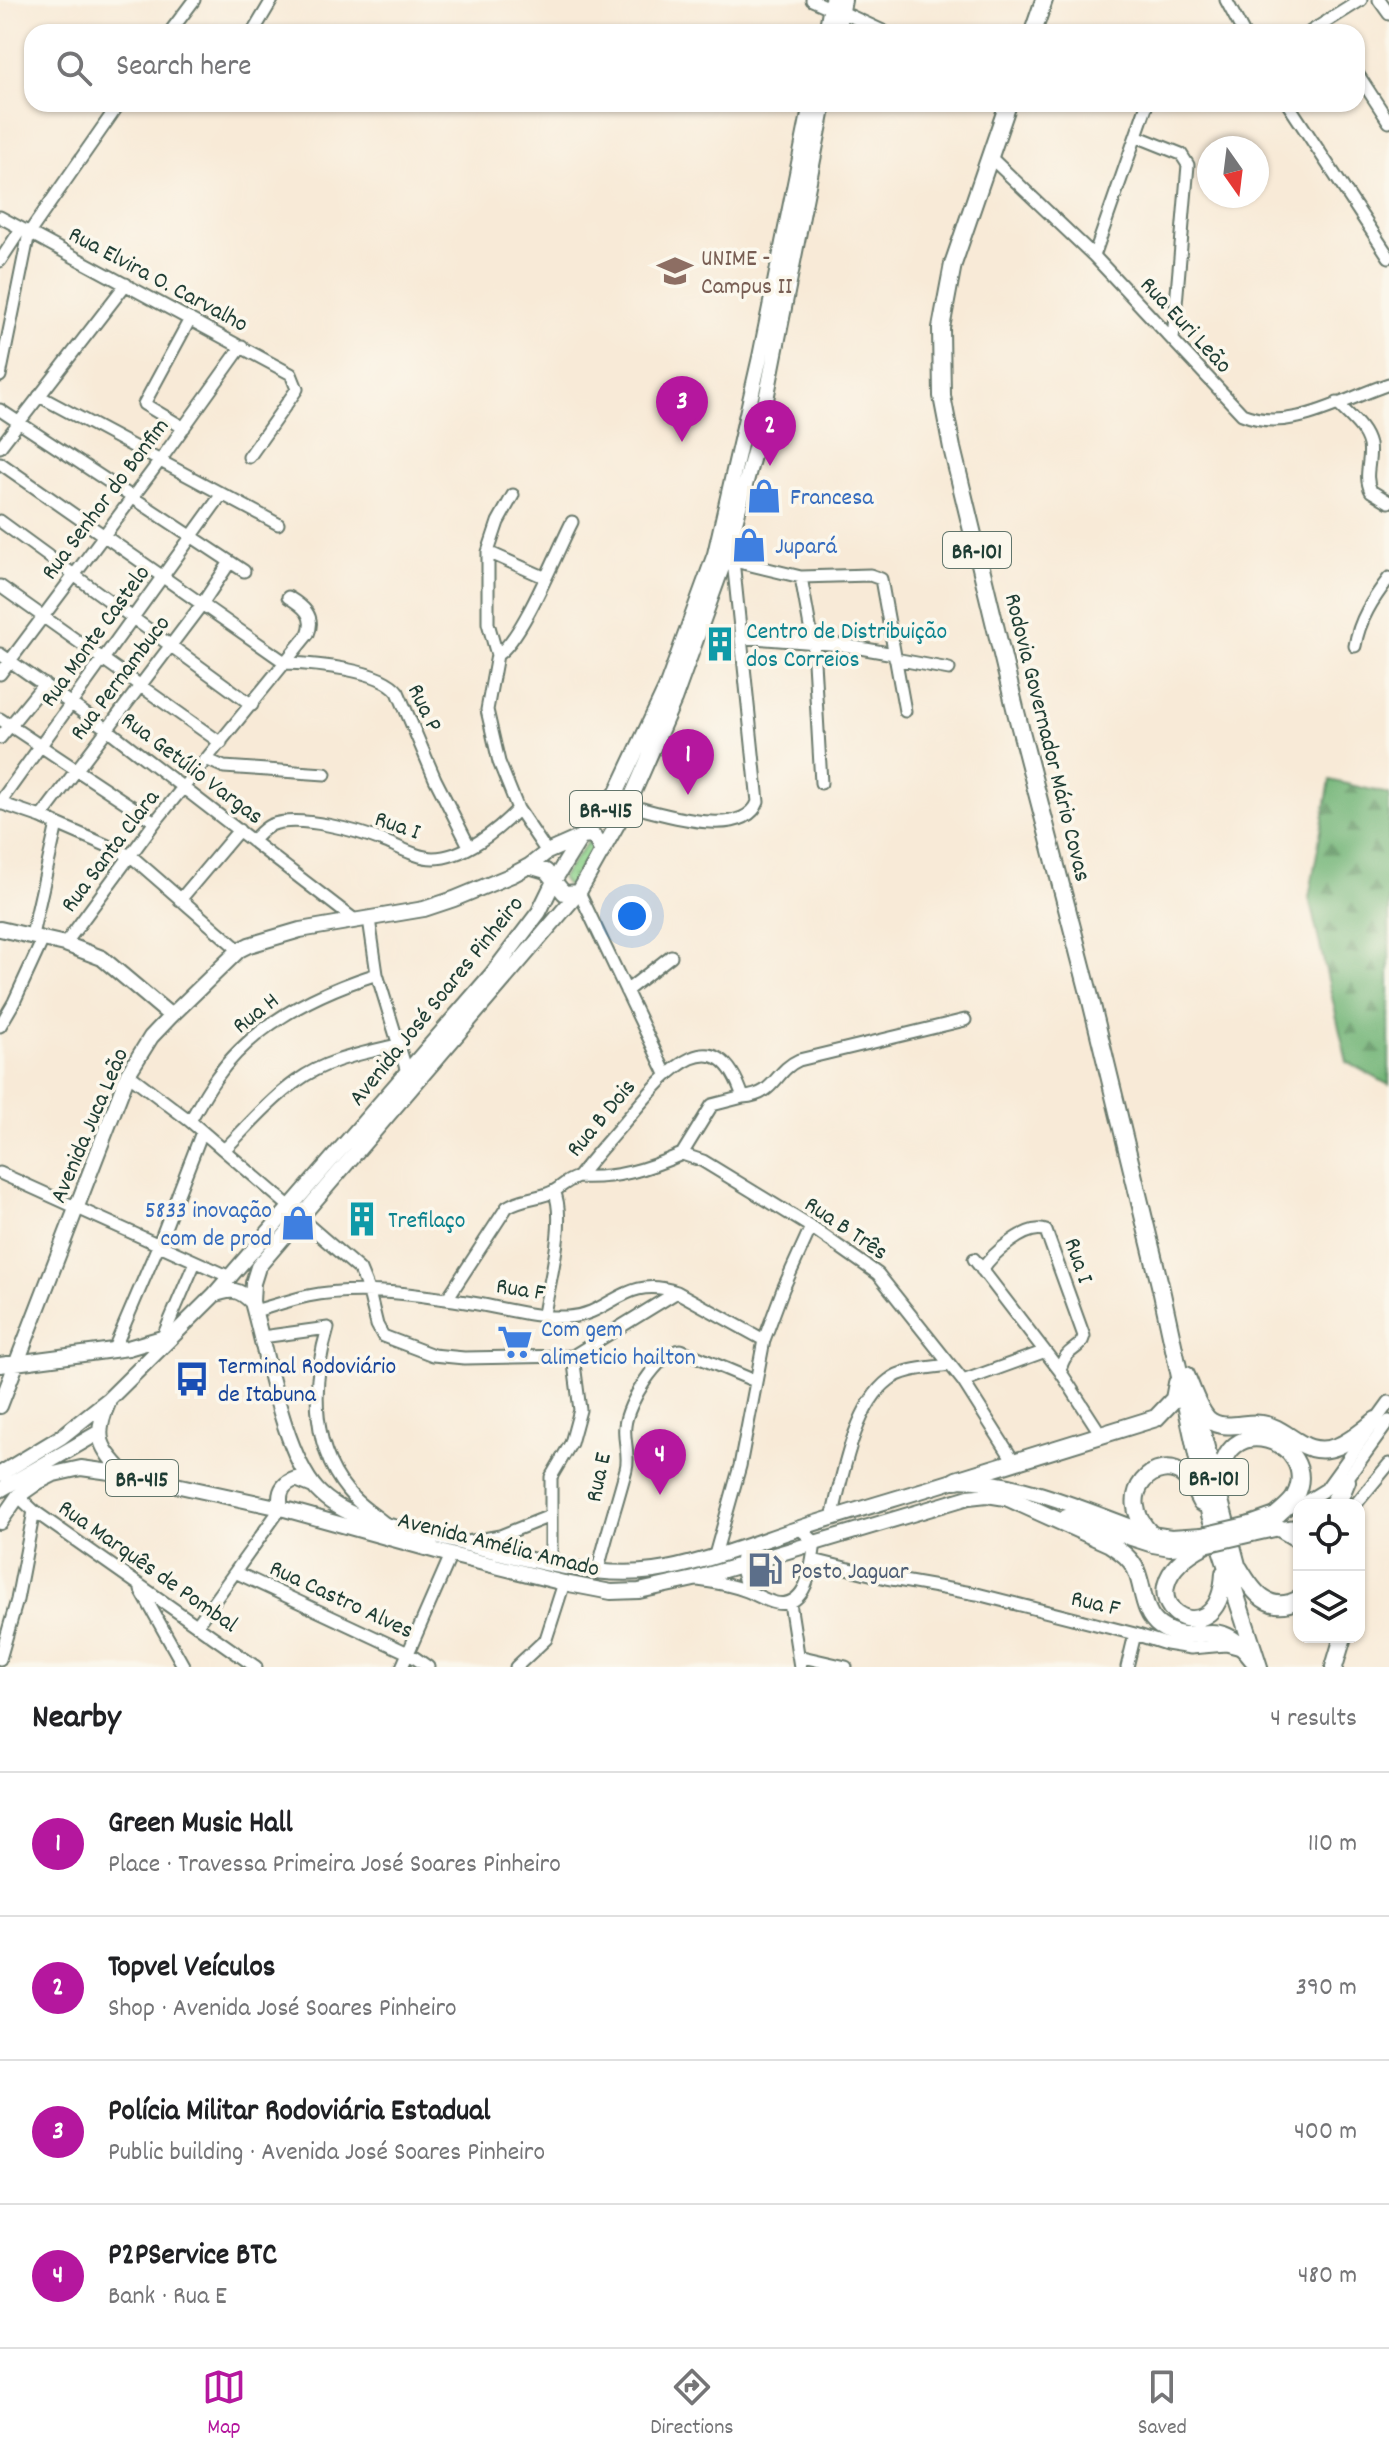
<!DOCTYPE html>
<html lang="en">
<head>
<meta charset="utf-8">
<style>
	:root { --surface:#fff; --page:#f2f2f2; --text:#202124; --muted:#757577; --line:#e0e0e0; --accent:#b5179e }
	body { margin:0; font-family:Dekko,sans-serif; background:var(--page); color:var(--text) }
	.controls { position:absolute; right:24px; bottom:24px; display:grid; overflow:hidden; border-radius:16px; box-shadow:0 2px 6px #0004 }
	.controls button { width:72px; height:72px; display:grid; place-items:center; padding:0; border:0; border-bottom:2px solid var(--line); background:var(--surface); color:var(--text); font:40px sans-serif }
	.compass { position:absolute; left:1197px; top:136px; width:72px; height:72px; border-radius:50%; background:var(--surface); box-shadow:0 2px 6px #0004; rotate:166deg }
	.you { position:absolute; left:632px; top:916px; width:28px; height:28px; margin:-20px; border:6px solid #fff; border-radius:50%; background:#1a73e8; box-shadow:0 0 0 12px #1a73e833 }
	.badge { display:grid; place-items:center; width:52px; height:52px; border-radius:50%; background:var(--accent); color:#fff; font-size:26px; font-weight:700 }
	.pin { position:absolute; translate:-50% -66px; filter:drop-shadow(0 2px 4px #0008) }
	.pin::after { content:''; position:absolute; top:42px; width:28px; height:24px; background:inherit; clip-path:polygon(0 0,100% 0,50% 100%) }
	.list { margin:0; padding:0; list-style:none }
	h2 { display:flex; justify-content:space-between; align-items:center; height:104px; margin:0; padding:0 32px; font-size:34px }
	h2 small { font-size:26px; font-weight:400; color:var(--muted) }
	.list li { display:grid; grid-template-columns:52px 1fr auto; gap:24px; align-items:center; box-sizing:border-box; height:144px; padding:0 32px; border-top:2px solid var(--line) }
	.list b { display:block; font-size:30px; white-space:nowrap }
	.list p { margin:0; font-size:26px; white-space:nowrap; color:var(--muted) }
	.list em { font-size:26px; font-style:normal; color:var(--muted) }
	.icon { flex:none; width:44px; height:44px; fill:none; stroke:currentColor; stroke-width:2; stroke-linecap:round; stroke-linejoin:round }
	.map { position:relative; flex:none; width:1389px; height:1667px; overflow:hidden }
	.search { position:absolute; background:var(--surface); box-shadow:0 2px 6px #0004; left:24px; right:24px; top:24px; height:88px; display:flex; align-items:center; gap:20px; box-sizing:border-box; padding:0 28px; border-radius:24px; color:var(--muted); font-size:30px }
	.sheet { height:680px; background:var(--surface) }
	nav { display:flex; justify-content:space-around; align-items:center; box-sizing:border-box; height:112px; border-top:2px solid var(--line); background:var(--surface); font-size:22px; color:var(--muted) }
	nav a { display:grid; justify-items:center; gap:4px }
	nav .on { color:var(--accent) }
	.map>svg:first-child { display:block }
	.grass { fill:url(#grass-dots); stroke:#578860; stroke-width:2 }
	.forest { fill:url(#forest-firs); stroke:#497956; stroke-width:2 }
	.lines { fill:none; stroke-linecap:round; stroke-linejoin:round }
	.minor-casing { stroke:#6b7a6d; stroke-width:15 }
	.major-casing { stroke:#6b7a6d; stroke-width:18 }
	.highway-casing { stroke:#6b7a6d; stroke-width:20 }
	.minor { stroke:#fff; stroke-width:11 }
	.major { stroke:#fff; stroke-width:14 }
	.highway { stroke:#fff; stroke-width:16 }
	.major-bridge-casing { stroke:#6b7a6d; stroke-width:18; stroke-linecap:butt }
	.major-bridge { stroke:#fff; stroke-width:14 }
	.labels { text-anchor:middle; stroke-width:7; stroke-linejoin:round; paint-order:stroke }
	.shield { fill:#fbf7ec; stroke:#61756b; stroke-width:2 }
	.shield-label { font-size:22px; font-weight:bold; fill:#1f3d34 }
	.education-label { font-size:24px; fill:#785e54; stroke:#fbf7ec; text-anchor:start }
	.street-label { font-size:24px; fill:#1f3d34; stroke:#fbf7ec }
	.shop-label { font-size:24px; fill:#366cbe; stroke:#fbf7ec; text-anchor:start }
	.culture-label { font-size:24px; fill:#0d838f; stroke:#fbf7ec; text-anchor:start }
	.transit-label { font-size:24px; fill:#164399; stroke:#fbf7ec; text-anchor:start }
	.service-label { font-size:24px; fill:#4e5e75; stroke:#fbf7ec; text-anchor:start }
</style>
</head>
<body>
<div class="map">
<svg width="1389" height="1667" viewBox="0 0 1389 1667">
	<defs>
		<pattern id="grass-dots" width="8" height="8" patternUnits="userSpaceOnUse" patternTransform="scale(2)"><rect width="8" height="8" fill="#8fd38c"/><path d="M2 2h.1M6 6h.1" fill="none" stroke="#74ac73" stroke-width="1.8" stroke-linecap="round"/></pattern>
		<pattern id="forest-firs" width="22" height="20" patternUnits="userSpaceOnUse" patternTransform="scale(2)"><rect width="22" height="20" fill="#73b578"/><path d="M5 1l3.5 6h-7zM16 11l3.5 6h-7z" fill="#5e9463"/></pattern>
	</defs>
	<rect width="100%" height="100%" fill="#fbf7ec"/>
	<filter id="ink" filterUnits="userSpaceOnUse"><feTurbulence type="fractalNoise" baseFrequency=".0125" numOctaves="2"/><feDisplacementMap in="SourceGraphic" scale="16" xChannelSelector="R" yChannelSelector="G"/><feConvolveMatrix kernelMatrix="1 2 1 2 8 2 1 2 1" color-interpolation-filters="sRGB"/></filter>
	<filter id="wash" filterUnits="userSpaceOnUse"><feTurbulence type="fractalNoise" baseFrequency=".006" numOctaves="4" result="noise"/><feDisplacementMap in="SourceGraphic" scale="32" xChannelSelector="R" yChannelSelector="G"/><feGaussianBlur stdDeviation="1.8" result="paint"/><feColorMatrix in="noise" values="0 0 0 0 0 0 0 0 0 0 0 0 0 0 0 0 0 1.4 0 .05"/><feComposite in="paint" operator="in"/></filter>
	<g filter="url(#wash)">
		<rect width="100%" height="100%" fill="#f8ead7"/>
		<path class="grass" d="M 589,840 L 597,849 L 577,885 L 568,887 L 561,878 Z"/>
		<path class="forest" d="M 1330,780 L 1389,794 L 1389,1085 L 1347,1062 L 1309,898 Z"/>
	</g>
	<g filter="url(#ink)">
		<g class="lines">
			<g class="minor-casing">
				<path id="minor" d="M 812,0 L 830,8
					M 1226,0 L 1243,32
					M 1379,0 L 1389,14
					M 842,12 L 885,32
					M 170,32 L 194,0
					M 253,32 L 272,0
					M 1310,32 L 1361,0
					M 1357,73 L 1389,122
					M 1288,104 L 1389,257
					M 1136,136 L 1181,154 L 1188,165 L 1173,339
					M 989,156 L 1094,256 L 1242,414 C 1290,434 1343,399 1389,384
					M 0,217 L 291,374 L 297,389 L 249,457
					M 1094,256 L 1147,104
					M 0,261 L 21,229
					M 0,376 L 29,233 L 119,104
					M 39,396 L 278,524
					M 1337,403 C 1349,416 1365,427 1369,445 C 1372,461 1363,475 1371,491 L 1389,502
					M 0,410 L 244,571
					M 184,428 L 144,404 L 190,319
					M 0,447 L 126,284
					M 0,463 L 286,663 C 314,664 381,669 398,692 L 435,779 L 469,846
					M 513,495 L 498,522 L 488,552 L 488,623 L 497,655 L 487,710 L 499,762 L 518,809
					M 0,521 L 252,705
					M 488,552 L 544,577
					M 730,560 L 801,577 L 870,575 L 881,579 L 905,711
					M 801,577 L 813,644 L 821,783
					M 0,586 L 221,743
					M 741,637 L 843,645 L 894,654
					M 1355,646 C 1359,620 1373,599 1389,578
					M 0,654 L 107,729 L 356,921
					M 497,655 C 522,640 557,551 572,522
					M 895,659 L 949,669
					M 0,674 L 159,462 L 242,346
					M 0,719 L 155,822
					M 0,738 L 44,684
					M 208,760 L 224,767 L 325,774
					M 0,802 L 222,494
					M 0,803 L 41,817 L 131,856 L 239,950
					M 628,805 C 658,813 743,841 758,802 L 733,560
					M 41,817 L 202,604 L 230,562
					M 252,841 C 258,835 264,828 271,825 C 299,814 359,831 386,842 C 401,848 418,858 433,858 C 464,858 498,830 518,809 L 547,852
					M 579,892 L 666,1074
					M 180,900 L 239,830
					M 369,919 L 377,974 L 407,1072
					M 32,935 L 57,824
					M 65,944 L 155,822 L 308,634 C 316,616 303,606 288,597
					M 626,991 L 671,956
					M 0,1026 L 14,1002 L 43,939
					M 128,1074 L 190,1121 L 290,1207
					M 190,1121 C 198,1107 206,1092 216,1078 C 253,1025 317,993 377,974
					M 224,1150 C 247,1127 270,1100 297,1081 C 325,1060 364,1053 397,1045
					M 682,1154 L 712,1105 L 743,1097
					M 0,1173 L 230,1277
					M 578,1177 C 617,1179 647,1169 682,1154 L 703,1161 L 811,1227 L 878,1274 L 963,1381 L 1015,1463
					M 300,1218 L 360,1270 L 369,1292 L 377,1325 L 383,1336 L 433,1355 L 464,1358 L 573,1356 L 677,1292
					M 974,1259 L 1060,1371 L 1102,1436
					M 982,1270 C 992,1254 1027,1223 1046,1231 L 1084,1336 C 1080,1352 1065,1346 1060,1371
					M 447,1299 L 507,1207 C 522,1197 540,1199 554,1191 C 565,1185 563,1182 578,1177 C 596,1154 615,1133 634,1111 C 668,1071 716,1015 743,1097 C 776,1095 774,1071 799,1060 L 965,1020
					M 255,1311 C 272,1306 290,1300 308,1296 C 358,1286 415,1294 466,1302 C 499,1307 535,1318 568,1317 C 611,1315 624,1274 677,1292 L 764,1340
					M 544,1314 C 549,1283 567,1219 554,1191
					M 262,1337 L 328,1328 C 311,1385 310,1453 355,1499 C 364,1508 375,1515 385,1523
					M 162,1339 L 195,1262
					M 114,1349 L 158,1246 L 202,1132
					M 963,1381 L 1043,1352
					M 18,1496 L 34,1511 L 256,1667
					M 1300,1505 L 1326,1489 L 1389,1402
					M 1328,1505 L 1389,1421
					M 1355,1505 L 1389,1464
					M 832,1518 C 842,1478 854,1406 889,1380 C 904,1368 931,1368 949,1365
					M 1279,1528 L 1299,1525
					M 467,1542 L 500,1536 L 550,1516
					M 715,1555 L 740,1466 L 764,1340 L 783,1289 L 811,1227
					M 813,1560 L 886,1578 L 977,1594 L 1135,1634 L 1166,1644 L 1191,1648 L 1226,1645 L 1237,1648
					M 551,1563 L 551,1477 L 571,1443 L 580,1410 L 573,1356
					M 598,1570 C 606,1536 617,1503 626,1469 C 630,1454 623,1441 625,1426 C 627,1404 658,1352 681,1350 L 755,1381
					M 235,1572 L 408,1653 L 428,1667
					M 698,1580 C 715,1582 731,1585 747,1591 C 757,1595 766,1601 776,1603 C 808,1609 812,1564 815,1542 L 799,1528
					M 141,1590 L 184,1667
					M 748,1591 C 742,1571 734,1562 751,1545
					M 790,1603 L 800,1667
					M 197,1625 L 281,1508
					M 798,1656 L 846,1667
					M 0,1659 L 17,1600 L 34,1511
					M 402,1667 L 451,1555
					M 516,1667 L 546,1639 L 564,1583
					M 1127,1667 L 1135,1634"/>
			</g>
			<g class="major-casing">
				<path id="major" d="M 826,32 L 832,0
					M 838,32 L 844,0
					M 824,104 L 760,430 L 725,559 L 674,700 L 628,805 L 579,892 L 258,1267 L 253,1283 L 252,1302 C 266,1351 284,1454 317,1490 C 346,1521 399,1528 439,1537 C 505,1553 586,1580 654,1571 C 698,1565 751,1544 794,1530 C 848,1512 902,1497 956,1480 C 1023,1480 1088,1512 1151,1534 L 1171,1537 L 1202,1535
					M 529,866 L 546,871 L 564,893 L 579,892
					M 0,929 L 65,944 L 102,958 L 171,1016
					M 214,1295 C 231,1288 239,1289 252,1302
					M 0,1365 L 128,1348 L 169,1336
					M 108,1403 C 93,1438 100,1447 125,1474
					M 0,1406 L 128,1074 L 151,1037 L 171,1016 L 239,950 L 249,945 L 300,930 L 424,909 L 454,899 L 512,875 L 529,866 L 547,852 L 581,837 L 594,836 L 602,852
					M 0,1474 L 61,1437 L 109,1399 L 214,1295 L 492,974 L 539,912 L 555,879 L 581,837 L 617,792 L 666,688 L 715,554 L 760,357 L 811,104
					M 0,1490 L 98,1433
					M 281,1508 C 278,1494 281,1484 296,1479 L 313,1486
					M 1066,1517 L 1153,1545 L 1170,1548 L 1204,1546
					M 0,1522 L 18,1496 L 38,1482 L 54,1474 L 81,1468 L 125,1474 L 281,1508 L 451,1555 L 564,1583 L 611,1592 L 639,1591 L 694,1579 L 969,1497 L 987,1495 L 1012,1499
					M 1250,1524 L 1278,1514
					M 1252,1534 L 1279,1528"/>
			</g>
			<g class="highway-casing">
				<path id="highway" d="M 1033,32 L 1044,0
					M 1008,104 L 953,264 L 941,328 L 942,396 L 952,448 L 1016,712 L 1090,997 L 1161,1289 L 1210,1515 L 1259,1667
					M 1186,1375 C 1192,1388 1198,1409 1208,1419 C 1223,1432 1245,1421 1262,1424 C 1277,1426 1287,1436 1300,1443 C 1329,1461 1354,1438 1376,1420
					M 1199,1421 L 1241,1580
					M 956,1480 L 1156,1418 L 1174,1399 L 1177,1383
					M 1222,1485 C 1217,1405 1323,1441 1295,1496 C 1292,1503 1283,1509 1278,1514
					M 1004,1496 L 1110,1544 C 1120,1551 1131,1558 1136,1570 C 1144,1588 1142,1613 1160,1626 C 1197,1652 1214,1608 1253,1660
					M 1337,1505 L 1347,1481
					M 1279,1528 L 1299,1540
					M 1151,1534 C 1111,1494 1158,1453 1184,1476 C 1192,1483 1196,1494 1201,1503
					M 1205,1545 C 1108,1596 1219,1667 1224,1573
					M 1239,1568 C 1253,1592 1269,1615 1299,1599
					M 1334,1667 L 1343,1637"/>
			</g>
			<use href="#minor" class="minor"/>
			<use href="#major" class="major"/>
			<use href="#highway" class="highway"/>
			<g class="major-bridge-casing">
				<path id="major-bridge" d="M 1202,1535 L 1250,1524
					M 1205,1545 L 1252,1534"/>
			</g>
			<use href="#major-bridge" class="major-bridge"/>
		</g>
	</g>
	<defs>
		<g id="university-bare" transform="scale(2.76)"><path d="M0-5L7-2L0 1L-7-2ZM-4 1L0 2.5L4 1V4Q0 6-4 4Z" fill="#8d6e63" stroke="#fbf7ec" stroke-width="2.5" paint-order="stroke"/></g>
		<g id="shop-bare" transform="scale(2.76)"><path d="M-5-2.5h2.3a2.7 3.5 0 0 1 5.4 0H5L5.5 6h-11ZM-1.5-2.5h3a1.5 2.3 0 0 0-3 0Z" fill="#3f7fe0" stroke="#fbf7ec" stroke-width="2.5" paint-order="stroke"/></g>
		<g id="building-bare" transform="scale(2.76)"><path d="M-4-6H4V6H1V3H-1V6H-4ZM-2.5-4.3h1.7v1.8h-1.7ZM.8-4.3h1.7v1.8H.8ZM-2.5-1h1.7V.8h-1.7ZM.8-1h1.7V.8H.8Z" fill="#0f9aa8" stroke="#fbf7ec" stroke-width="2.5" paint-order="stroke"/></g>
		<g id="supermarket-bare" transform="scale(2.76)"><path d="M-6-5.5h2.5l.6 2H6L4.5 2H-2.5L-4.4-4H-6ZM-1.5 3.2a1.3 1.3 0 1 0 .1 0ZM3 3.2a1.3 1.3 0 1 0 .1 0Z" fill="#3f7fe0" stroke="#fbf7ec" stroke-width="2.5" paint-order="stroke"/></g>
		<g id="bus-bare" transform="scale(2.76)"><path d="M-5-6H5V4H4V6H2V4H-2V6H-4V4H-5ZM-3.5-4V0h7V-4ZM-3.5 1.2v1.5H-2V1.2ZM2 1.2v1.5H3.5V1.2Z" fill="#1a4fb4" stroke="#fbf7ec" stroke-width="2.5" paint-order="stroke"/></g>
		<g id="fuel-bare" transform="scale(2.76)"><path d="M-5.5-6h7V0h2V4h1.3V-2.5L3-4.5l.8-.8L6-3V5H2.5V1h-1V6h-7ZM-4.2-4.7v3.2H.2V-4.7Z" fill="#5c6f8a" stroke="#fbf7ec" stroke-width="2.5" paint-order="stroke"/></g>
	</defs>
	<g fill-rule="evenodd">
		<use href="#university-bare" x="675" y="271"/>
		<use href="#shop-bare" x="764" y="496"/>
		<use href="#shop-bare" x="749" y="545"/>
		<use href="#building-bare" x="720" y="644"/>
		<use href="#building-bare" x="362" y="1219"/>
		<use href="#shop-bare" x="298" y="1223"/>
		<use href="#supermarket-bare" x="515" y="1342"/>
		<use href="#bus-bare" x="192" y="1379"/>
		<use href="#fuel-bare" x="765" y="1570"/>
	</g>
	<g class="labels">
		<g class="shield">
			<rect x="943" y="532" width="68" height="36" rx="6"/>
			<rect x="570" y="791" width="72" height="36" rx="6"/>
			<rect x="1180" y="1459" width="68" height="36" rx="6"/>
			<rect x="106" y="1460" width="72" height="36" rx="6"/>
		</g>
		<g class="shield-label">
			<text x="977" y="558">BR-101</text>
			<text x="606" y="817">BR-415</text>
			<text x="1214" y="1485">BR-101</text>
			<text x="142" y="1486">BR-415</text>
		</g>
		<g class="education-label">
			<text x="701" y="265">UNIME -<tspan x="701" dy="28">Campus II</tspan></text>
		</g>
		<g class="street-label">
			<text transform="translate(159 278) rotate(28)" y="8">Rua Elvira O. Carvalho</text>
			<text transform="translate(1187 324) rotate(47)" y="8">Rua Euri Leão</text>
			<text transform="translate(104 498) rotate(-53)" y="8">Rua Senhor do Bonfim</text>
			<text transform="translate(94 635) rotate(-54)" y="8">Rua Monte Castelo</text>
			<text transform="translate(119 677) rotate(-53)" y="8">Rua Pernambuco</text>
			<text transform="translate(426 707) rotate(64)" y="8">Rua P</text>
			<text transform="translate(1049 737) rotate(76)" y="8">Rodovia Governador Mário Covas</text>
			<text transform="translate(193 767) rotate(37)" y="8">Rua Getúlio Vargas</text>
			<text transform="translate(398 824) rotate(19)" y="8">Rua I</text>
			<text transform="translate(109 850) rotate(-53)" y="8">Rua Santa Clara</text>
			<text transform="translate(435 1000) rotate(-51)" y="8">Avenida José Soares Pinheiro</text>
			<text transform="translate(255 1012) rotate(-38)" y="8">Rua H</text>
			<text transform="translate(600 1117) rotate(-50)" y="8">Rua B Dois</text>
			<text transform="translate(88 1125) rotate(-67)" y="8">Avenida Juca Leão</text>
			<text transform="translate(847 1227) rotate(34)" y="8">Rua B Três</text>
			<text transform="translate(1080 1260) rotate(71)" y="8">Rua I</text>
			<text transform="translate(521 1288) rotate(9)" y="8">Rua F</text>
			<text transform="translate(597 1477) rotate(-78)" y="8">Rua E</text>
			<text transform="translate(499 1543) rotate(14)" y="8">Avenida Amélia Amado</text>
			<text transform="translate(149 1565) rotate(35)" y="8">Rua Marquês de Pombal</text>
			<text transform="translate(342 1598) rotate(25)" y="8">Rua Castro Alves</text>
			<text transform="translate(1096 1602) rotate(13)" y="8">Rua F</text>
		</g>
		<g class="shop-label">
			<text x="790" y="504">Francesa</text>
			<text x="775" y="553">Jupará</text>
			<text x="272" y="1217" text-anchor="end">5833 inovação<tspan x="272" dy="28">com de prod</tspan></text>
			<text x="541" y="1336">Com gem<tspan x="541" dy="28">alimeticio hailton</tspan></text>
		</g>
		<g class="culture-label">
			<text x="746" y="638">Centro de Distribuição<tspan x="746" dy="28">dos Correios</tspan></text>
			<text x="388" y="1227">Trefilaço</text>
		</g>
		<g class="transit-label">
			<text x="218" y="1373">Terminal Rodoviário<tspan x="218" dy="28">de Itabuna</tspan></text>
		</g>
		<g class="service-label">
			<text x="791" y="1578">Posto Jaguar</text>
		</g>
	</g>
</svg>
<div class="controls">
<button><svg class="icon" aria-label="locate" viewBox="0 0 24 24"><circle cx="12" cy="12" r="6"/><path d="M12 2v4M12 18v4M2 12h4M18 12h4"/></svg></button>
<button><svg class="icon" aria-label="layers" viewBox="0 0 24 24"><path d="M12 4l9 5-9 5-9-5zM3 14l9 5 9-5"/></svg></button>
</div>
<svg class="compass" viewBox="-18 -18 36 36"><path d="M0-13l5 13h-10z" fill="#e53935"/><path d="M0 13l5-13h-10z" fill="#757577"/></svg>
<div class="you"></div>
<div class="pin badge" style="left:688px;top:795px">1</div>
<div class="pin badge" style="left:770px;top:466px">2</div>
<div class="pin badge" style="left:682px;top:442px">3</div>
<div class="pin badge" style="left:660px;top:1495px">4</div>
<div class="search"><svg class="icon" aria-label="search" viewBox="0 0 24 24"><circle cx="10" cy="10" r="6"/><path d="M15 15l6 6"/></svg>Search here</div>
</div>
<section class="sheet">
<h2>Nearby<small>4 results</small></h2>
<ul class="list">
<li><span class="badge">1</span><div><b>Green Music Hall</b><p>Place · Travessa Primeira José Soares Pinheiro</p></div><em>110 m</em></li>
<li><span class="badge">2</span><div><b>Topvel Veículos</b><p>Shop · Avenida José Soares Pinheiro</p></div><em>390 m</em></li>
<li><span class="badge">3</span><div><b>Polícia Militar Rodoviária Estadual</b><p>Public building · Avenida José Soares Pinheiro</p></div><em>400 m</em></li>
<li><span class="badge">4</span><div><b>P2PService BTC</b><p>Bank · Rua E</p></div><em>480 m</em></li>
</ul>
</section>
<nav>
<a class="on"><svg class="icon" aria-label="map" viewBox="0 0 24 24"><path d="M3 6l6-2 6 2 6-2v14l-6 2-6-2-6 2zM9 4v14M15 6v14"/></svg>Map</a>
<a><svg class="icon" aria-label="directions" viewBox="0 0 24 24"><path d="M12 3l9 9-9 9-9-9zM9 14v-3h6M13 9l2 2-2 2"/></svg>Directions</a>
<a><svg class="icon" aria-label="saved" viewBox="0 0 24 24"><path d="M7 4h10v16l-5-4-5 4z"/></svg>Saved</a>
</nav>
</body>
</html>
